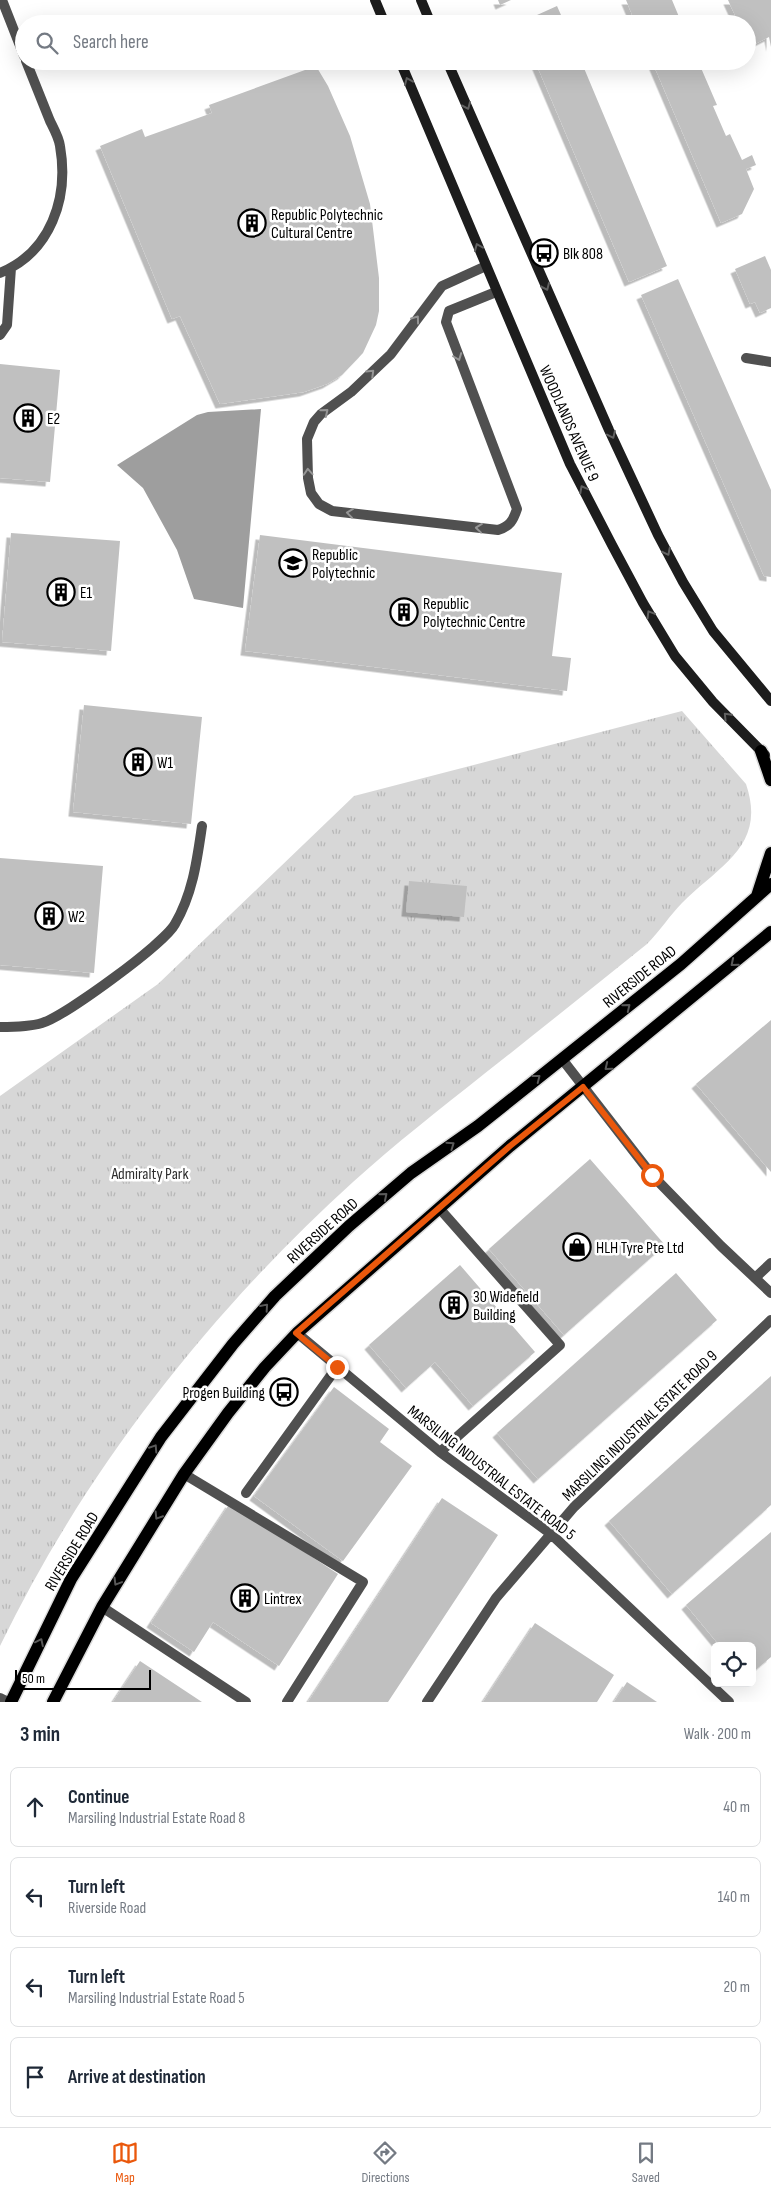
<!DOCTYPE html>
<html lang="en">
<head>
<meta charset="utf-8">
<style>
	:root { --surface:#fff; --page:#f2f2f3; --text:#1f2937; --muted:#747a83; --line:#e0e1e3; --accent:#ea580c }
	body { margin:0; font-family:"Sofia Sans Condensed",sans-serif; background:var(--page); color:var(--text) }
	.controls { position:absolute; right:15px; bottom:15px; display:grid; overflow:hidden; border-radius:8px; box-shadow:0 5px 20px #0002 }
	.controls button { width:45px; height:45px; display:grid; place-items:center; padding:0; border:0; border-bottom:1px solid var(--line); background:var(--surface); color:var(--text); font:25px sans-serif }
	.scale { position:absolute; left:15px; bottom:12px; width:136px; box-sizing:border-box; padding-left:5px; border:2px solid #000; border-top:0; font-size:14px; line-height:18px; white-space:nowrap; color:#000; -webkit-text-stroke:4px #fff; paint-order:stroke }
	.stop { position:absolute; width:15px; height:15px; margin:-11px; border:4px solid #ea580c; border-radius:50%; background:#fff }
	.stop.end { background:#ea580c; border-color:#fff; box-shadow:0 1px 5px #0008 }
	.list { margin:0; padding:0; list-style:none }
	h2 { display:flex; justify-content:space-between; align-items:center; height:65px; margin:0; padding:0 20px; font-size:21px }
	h2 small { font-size:16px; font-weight:400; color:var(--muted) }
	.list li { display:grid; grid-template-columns:32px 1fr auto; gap:15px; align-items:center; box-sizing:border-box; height:80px; margin:0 10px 10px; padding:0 10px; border:1px solid var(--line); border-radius:8px }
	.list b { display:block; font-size:19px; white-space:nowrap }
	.list p { margin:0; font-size:16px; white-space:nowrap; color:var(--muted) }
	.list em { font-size:16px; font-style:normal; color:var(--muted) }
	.icon { flex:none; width:28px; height:28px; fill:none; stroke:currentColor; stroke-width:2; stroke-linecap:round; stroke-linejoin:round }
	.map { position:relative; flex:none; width:771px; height:1702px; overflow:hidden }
	.search { position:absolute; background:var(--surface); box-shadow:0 5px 20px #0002; left:15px; right:15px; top:15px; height:55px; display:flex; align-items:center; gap:12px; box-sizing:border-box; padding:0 18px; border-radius:28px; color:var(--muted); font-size:19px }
	.sheet { height:425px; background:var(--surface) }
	nav { display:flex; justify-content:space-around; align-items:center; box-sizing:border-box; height:70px; border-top:1px solid var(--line); background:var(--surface); font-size:14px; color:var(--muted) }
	nav a { display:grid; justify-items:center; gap:2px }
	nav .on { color:var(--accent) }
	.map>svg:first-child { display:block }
	.park { fill:url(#park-tufts) }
	.water { fill:#9e9e9e }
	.building { fill:#c0c0c0; filter:url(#shadow) }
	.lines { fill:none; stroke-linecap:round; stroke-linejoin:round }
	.primary-casing { stroke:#dbdbdb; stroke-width:15 }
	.lane { stroke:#505050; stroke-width:10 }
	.secondary { stroke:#1d1d1d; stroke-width:10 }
	.primary { stroke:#000; stroke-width:12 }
	.oneway { stroke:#616161 }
	.oneway2 { stroke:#969696 }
	.oneway3 { stroke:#595959 }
	.route { stroke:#ea580c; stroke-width:6 }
	.labels { text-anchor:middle; stroke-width:5; stroke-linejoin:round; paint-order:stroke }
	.poi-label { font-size:16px; fill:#000; stroke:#fff; text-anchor:start }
	.street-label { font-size:16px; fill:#000; stroke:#fff }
	.park-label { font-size:16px; fill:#2e2e2e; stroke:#fff }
</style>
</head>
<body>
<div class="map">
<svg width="771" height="1702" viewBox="0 0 771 1702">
	<defs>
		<pattern id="park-tufts" width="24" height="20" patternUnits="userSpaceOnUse" patternTransform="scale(1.25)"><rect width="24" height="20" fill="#d7d7d7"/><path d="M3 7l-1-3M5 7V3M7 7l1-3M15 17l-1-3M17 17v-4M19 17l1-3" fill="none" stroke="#b7b7b7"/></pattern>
		<filter id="shadow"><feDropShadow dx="-4.5" dy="4.5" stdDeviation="0" flood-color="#0004"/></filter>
	</defs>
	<rect width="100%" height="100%" fill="#fff"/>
	<path class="park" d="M 682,711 L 746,784 C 767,846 720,865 682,903 C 670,915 660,931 647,944 C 593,987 539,1031 484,1074 C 440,1109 395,1144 353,1182 C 209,1313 85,1470 0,1646 L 0,1096 L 158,984 L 354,796 Z"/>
	<path class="water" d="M 261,409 L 243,608 L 194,599 L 177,550 L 143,488 L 117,465 L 197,415 L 208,412 Z"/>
	<path class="building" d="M 498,0 L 511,0 L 500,5 Z
		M 626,0 L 672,0 L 682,24 L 636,24 Z
		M 728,0 L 771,0 L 771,47 L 769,37 L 749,47 L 747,24 L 739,24 Z
		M 557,6 L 565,24 L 517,24 Z
		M 535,61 L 581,61 L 667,266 L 629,282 Z
		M 652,61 L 698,61 L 717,105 L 713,106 L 726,136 L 730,134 L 742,160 L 752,155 L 756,165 L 746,169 L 754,189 L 742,214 L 721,223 Z
		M 316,66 L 328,86 L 350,136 L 370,204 L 379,278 L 379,311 L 376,325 L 363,353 L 342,375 L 327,384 L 304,392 L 220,404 L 180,316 L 172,319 L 100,146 L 142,129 L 145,137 L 212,113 L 209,105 Z
		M 765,256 L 771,270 L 771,308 L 760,313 L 755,302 L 750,304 L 735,269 Z
		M 678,279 L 771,490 L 771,577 L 764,576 L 641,295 Z
		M 0,364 L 60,370 L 50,482 L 0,478 Z
		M 11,533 L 120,541 L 111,651 L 2,642 Z
		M 260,535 L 562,573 L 552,656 L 571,658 L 567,691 L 245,651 Z
		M 84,705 L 202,717 L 191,824 L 73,812 Z
		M 0,858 L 103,866 L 94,973 L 0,965 Z
		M 409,881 L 467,886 L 464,917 L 406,912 Z
		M 771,1020 L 771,1172 L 696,1084 Z
		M 590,1159 L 665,1245 L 564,1335 L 489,1249 Z
		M 460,1265 L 535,1352 L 473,1406 L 435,1362 L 406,1388 L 369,1345 Z
		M 676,1273 L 717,1320 L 538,1479 L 497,1433 Z
		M 771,1376 L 771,1505 L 672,1594 L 609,1521 Z
		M 334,1387 L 389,1429 L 380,1442 L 412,1466 L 343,1561 L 254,1496 Z
		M 442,1498 L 498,1535 L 388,1702 L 308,1702 Z
		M 230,1503 L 338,1574 L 279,1666 L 213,1622 L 194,1652 L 151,1623 Z
		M 771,1532 L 771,1657 L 752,1673 L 752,1646 L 720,1646 L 686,1605 Z
		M 535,1623 L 614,1675 L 597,1702 L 483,1702 Z
		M 140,1661 L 202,1702 L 113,1702 Z
		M 627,1682 L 657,1702 L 614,1702 Z"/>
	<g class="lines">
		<g class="primary-casing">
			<path id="primary" d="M 761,751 L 771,780
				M 757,896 L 771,853
				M 11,1702 L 71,1579 L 161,1437 L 233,1344 L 275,1296 L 349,1226 L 411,1173 L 478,1126 L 681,964 L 771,884
				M 53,1702 L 102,1607 L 184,1474 L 228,1413 L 265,1367 L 297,1333 L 510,1146 L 771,932"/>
		</g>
		<path class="lane" d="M 2,0 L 24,56
			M 486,266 L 442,286 L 391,354 L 351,392 L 321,414 L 314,422 L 307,439 L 308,478 L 311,493 L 319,504 L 332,511 L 498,530 C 510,526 513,521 517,509 L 446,322 L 449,311 L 496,292
			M 0,273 C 51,252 69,198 60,146 C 59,138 54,129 50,121 C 42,101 34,81 26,61
			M 0,335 L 7,325 L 11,268
			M 746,358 L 771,362
			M 0,1027 C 13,1027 29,1027 42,1023 C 65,1016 164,944 175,924 C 193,893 197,860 202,826
			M 562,1059 L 652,1175 L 721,1246 L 771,1293
			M 439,1208 L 560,1345 L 440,1452
			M 755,1278 L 771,1263
			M 297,1333 L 440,1452 L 551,1534 L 729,1702
			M 184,1474 L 363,1582 L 287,1702
			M 246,1493 L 337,1367
			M 102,1607 L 246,1702
			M 0,1698 L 8,1702
			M 427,1702 L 496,1598 L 574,1507 L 771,1320"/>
		<path class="secondary" d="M 375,0 L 385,24
			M 421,0 L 431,24
			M 400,61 L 570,464 L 612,545 L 643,603 L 675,656 L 713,702 L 765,755
			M 447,61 L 609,430 L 658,535 L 683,582 L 713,631 L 771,701"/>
		<use href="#primary" class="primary"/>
	</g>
	<defs><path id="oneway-chevron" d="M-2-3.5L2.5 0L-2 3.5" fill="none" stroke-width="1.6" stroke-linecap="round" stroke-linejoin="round" transform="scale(1.25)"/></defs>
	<g class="oneway">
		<use href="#oneway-chevron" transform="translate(408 81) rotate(-113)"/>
		<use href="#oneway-chevron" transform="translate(467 106) rotate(66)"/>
		<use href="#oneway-chevron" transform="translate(478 247) rotate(-113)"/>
		<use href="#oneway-chevron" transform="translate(546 287) rotate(66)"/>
		<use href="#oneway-chevron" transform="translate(612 435) rotate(65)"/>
		<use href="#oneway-chevron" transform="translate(583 489) rotate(-118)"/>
		<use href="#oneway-chevron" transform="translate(667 552) rotate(63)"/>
		<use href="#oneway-chevron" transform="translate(650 614) rotate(-121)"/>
		<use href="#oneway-chevron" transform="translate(727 716) rotate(-134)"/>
	</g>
	<g class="oneway2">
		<use href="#oneway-chevron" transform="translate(416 319) rotate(-54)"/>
		<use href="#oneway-chevron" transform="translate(458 357) rotate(69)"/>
		<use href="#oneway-chevron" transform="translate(371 373) rotate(-44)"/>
		<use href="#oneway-chevron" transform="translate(325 412) rotate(-39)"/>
		<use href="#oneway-chevron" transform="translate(308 472) rotate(-94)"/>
		<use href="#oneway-chevron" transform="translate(350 513) rotate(-173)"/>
		<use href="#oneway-chevron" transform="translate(479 528) rotate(-174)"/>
	</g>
	<g class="oneway3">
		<use href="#oneway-chevron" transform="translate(734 963) rotate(140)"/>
		<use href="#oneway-chevron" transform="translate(627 1007) rotate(-39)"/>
		<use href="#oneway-chevron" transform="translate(608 1067) rotate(141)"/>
		<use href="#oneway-chevron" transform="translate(537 1078) rotate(-38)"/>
		<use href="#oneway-chevron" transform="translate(451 1145) rotate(-35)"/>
		<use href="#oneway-chevron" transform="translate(384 1196) rotate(-40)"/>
		<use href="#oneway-chevron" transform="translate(265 1307) rotate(-49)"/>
		<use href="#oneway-chevron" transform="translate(154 1448) rotate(-57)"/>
		<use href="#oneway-chevron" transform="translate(158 1516) rotate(122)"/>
		<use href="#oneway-chevron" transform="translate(117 1582) rotate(121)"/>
		<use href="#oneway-chevron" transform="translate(40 1642) rotate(-64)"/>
	</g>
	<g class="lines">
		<path class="route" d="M 337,1367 L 296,1333 L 510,1146 L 583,1087 L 652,1175"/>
	</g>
	<defs>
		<g id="building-ring" transform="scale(1.4375)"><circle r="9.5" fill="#fff" stroke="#000" stroke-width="1.5"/><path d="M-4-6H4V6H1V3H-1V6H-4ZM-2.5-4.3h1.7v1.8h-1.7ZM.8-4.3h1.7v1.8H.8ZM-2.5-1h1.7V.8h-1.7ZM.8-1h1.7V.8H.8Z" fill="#000"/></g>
		<g id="bus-ring" transform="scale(1.4375)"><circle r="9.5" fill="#fff" stroke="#000" stroke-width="1.5"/><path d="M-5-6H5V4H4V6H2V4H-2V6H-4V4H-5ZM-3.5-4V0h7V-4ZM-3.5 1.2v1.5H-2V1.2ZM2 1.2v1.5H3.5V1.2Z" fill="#000"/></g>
		<g id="university-ring" transform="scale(1.4375)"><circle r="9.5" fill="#fff" stroke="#000" stroke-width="1.5"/><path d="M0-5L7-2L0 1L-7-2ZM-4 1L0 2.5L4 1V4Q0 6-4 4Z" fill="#000"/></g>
		<g id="shop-ring" transform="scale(1.4375)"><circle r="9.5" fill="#fff" stroke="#000" stroke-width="1.5"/><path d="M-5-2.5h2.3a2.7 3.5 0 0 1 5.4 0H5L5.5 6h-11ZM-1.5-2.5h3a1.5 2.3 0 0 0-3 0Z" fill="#000"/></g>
	</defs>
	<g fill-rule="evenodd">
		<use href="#building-ring" x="252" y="223"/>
		<use href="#bus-ring" x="544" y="253"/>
		<use href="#building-ring" x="28" y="418"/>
		<use href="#university-ring" x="293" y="563"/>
		<use href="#building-ring" x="61" y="592"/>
		<use href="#building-ring" x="404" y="612"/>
		<use href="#building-ring" x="138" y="762"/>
		<use href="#building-ring" x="49" y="916"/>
		<use href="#shop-ring" x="577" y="1247"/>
		<use href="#building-ring" x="454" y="1305"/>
		<use href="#bus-ring" x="284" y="1392"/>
		<use href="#building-ring" x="245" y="1598"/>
	</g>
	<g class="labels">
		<g class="poi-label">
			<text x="271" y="220">Republic Polytechnic<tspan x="271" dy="18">Cultural Centre</tspan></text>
			<text x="563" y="259">Blk 808</text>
			<text x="47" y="424">E2</text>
			<text x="312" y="560">Republic<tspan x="312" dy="18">Polytechnic</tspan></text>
			<text x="80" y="598">E1</text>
			<text x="423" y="609">Republic<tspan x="423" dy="18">Polytechnic Centre</tspan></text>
			<text x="157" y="768">W1</text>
			<text x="68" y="922">W2</text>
			<text x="596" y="1253">HLH Tyre Pte Ltd</text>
			<text x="473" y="1302">30 Widefield<tspan x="473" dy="18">Building</tspan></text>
			<text x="265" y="1398" text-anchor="end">Progen Building</text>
			<text x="264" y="1604">Lintrex</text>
		</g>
		<g class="street-label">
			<text transform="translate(570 423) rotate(66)" y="6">WOODLANDS AVENUE 9</text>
			<text transform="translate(639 976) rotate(-39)" y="6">RIVERSIDE ROAD</text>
			<text transform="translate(322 1230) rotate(-42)" y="6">RIVERSIDE ROAD</text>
			<text transform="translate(639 1425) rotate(-44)" y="6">MARSILING INDUSTRIAL ESTATE ROAD 9</text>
			<text transform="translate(492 1472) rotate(38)" y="6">MARSILING INDUSTRIAL ESTATE ROAD 5</text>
			<text transform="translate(71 1551) rotate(-59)" y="6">RIVERSIDE ROAD</text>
		</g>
		<g class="park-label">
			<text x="150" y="1179">Admiralty Park</text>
		</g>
	</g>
</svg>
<div class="controls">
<button><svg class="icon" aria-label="locate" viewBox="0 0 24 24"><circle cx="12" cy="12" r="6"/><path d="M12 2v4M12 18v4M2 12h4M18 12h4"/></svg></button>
</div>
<div class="scale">50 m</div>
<div class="stop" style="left:652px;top:1175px"></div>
<div class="stop end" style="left:337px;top:1367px"></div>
<div class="search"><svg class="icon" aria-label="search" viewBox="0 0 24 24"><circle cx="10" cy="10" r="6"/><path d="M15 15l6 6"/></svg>Search here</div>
</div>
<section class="sheet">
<h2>3 min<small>Walk · 200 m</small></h2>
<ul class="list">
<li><svg class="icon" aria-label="ahead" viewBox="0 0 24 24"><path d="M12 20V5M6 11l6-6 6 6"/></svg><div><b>Continue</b><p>Marsiling Industrial Estate Road 8</p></div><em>40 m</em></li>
<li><svg class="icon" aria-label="left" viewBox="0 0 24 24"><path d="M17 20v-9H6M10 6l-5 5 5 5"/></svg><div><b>Turn left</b><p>Riverside Road</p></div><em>140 m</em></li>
<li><svg class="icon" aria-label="left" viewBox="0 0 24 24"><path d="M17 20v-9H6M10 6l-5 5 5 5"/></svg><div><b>Turn left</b><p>Marsiling Industrial Estate Road 5</p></div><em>20 m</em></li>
<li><svg class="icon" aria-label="arrive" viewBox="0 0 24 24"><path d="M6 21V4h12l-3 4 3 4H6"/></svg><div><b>Arrive at destination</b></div></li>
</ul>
</section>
<nav>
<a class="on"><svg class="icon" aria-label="map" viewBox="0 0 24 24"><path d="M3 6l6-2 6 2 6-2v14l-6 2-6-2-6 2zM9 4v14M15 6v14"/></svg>Map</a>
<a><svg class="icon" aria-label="directions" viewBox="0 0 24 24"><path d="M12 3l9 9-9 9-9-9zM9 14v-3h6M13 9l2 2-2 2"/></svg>Directions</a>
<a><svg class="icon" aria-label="saved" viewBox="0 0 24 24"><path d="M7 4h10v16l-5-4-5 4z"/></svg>Saved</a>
</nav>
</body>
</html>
